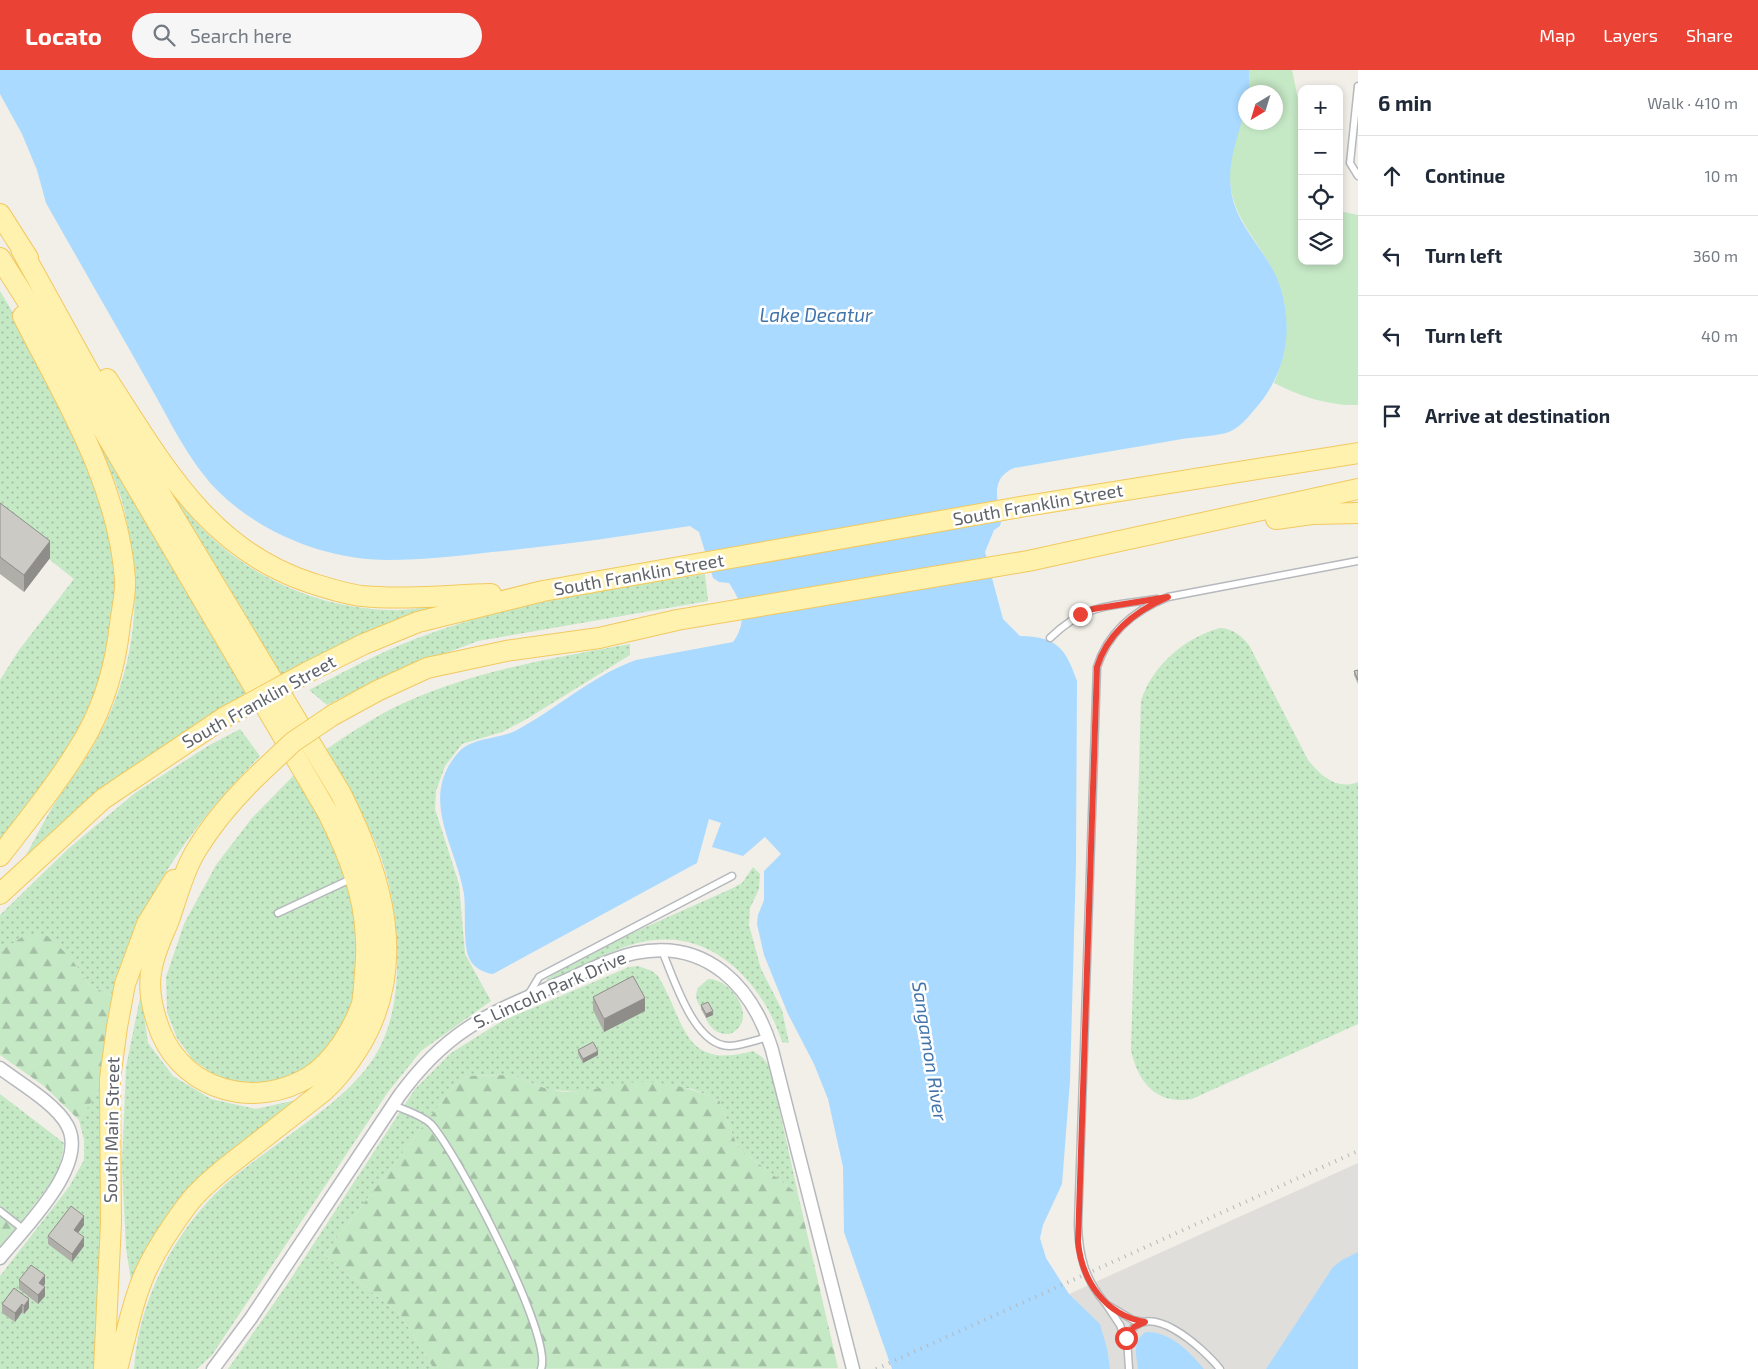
<!DOCTYPE html>
<html lang="en">
<head>
<meta charset="utf-8">
<style>
	:root { --surface:#fff; --page:#f6f6f7; --text:#1f2937; --muted:#747a83; --line:#e0e1e3; --accent:#ea4335 }
	body { margin:0; font-family:"Exo 2",sans-serif; background:var(--page); color:var(--text) }
	.controls { position:absolute; right:15px; top:15px; display:grid; overflow:hidden; border-radius:10px; box-shadow:0 2px 8px #0003 }
	.controls button { width:45px; height:45px; display:grid; place-items:center; padding:0; border:0; border-bottom:1px solid var(--line); background:var(--surface); color:var(--text); font:25px sans-serif }
	.compass { position:absolute; left:1238px; top:15px; width:45px; height:45px; border-radius:50%; background:var(--surface); box-shadow:0 2px 8px #0003; rotate:218deg }
	.stop { position:absolute; width:15px; height:15px; margin:-11px; border:4px solid #ea4335; border-radius:50%; background:#fff }
	.stop.end { background:#ea4335; border-color:#fff; box-shadow:0 1px 5px #0008 }
	.list { margin:0; padding:0; list-style:none }
	h2 { display:flex; justify-content:space-between; align-items:center; height:65px; margin:0; padding:0 20px; font-size:21px }
	h2 small { font-size:16px; font-weight:400; color:var(--muted) }
	.list li { display:grid; grid-template-columns:32px 1fr auto; gap:15px; align-items:center; box-sizing:border-box; height:80px; padding:0 20px; border-top:1px solid var(--line) }
	.list b { display:block; font-size:19px; white-space:nowrap }
	.list em { font-size:16px; font-style:normal; color:var(--muted) }
	.icon { flex:none; width:28px; height:28px; fill:none; stroke:currentColor; stroke-width:2; stroke-linecap:round; stroke-linejoin:round }
	.map { position:relative; flex:none; width:1358px; height:1299px; overflow:hidden }
	header { display:flex; align-items:center; gap:30px; box-sizing:border-box; height:70px; padding:0 25px; background:var(--accent); color:#fff }
	header strong { font-size:24px }
	nav { display:flex; gap:28px; margin-inline-start:auto; font-size:18px }
	.search { width:350px; height:45px; background:var(--page); display:flex; align-items:center; gap:12px; box-sizing:border-box; padding:0 18px; border-radius:28px; color:var(--muted); font-size:19px }
	main { display:flex }
	aside { flex:1; background:var(--surface) }
	.map>svg:first-child { display:block }
	.industrial { fill:#e0deda }
	.grass { fill:url(#grass-dots) }
	.forest { fill:url(#forest-firs) }
	.park { fill:#c5e8c5 }
	.water { fill:#aadaff }
	.lines { fill:none; stroke-linecap:round; stroke-linejoin:round }
	.lane-casing { stroke:#b5b8bc; stroke-width:9 }
	.street-casing { stroke:#b5b8bc; stroke-width:15 }
	.primary-casing { stroke:#f2c960; stroke-width:22 }
	.lane { stroke:#fff; stroke-width:6 }
	.street { stroke:#fff; stroke-width:12 }
	.primary { stroke:#fff2af; stroke-width:20 }
	.rail { stroke:#b6b7b8; stroke-width:4; stroke-dasharray:1 6; stroke-linecap:butt }
	.primary-bridge-casing { stroke:#f2c960; stroke-width:22; stroke-linecap:butt }
	.primary-bridge { stroke:#fff2af; stroke-width:20 }
	.wall { fill:#afaea9 }
	.shaded-wall { fill:#8f8d8a }
	.building { fill:#cccac5; stroke:#8f8d8a }
	.route { stroke:#ea4335; stroke-width:6 }
	.labels { text-anchor:middle; stroke-width:5; stroke-linejoin:round; paint-order:stroke }
	.street-label { font-size:18px; fill:#5f6368; stroke:#fff }
	.water-label { font-size:19px; font-style:italic; fill:#4174aa; stroke:#fff }
</style>
</head>
<body>
<header>
<strong>Locato</strong>
<div class="search"><svg class="icon" aria-label="search" viewBox="0 0 24 24"><circle cx="10" cy="10" r="6"/><path d="M15 15l6 6"/></svg>Search here</div>
<nav><a>Map</a><a>Layers</a><a>Share</a></nav>
</header>
<main>
<div class="map">
<svg width="1358" height="1299" viewBox="0 0 1358 1299">
	<defs>
		<pattern id="grass-dots" width="8" height="8" patternUnits="userSpaceOnUse" patternTransform="scale(1.25)"><rect width="8" height="8" fill="#c5e8c5"/><path d="M2 2h.1M6 6h.1" fill="none" stroke="#a3c0a4" stroke-width="1.8" stroke-linecap="round"/></pattern>
		<pattern id="forest-firs" width="22" height="20" patternUnits="userSpaceOnUse" patternTransform="scale(1.25)"><rect width="22" height="20" fill="#c5e8c5"/><path d="M5 1l3.5 6h-7zM16 11l3.5 6h-7z" fill="#a3c0a4"/></pattern>
	</defs>
	<rect width="100%" height="100%" fill="#f1efe8"/>
	<path class="industrial" d="M 1358,1093 L 1358,1299 L 1110,1299 L 1108,1281 L 1078,1233 L 1069,1224 Z"/>
	<path class="grass" d="M 0,221 L 25,263 L 67,350 L 106,442 L 117,512 L 105,601 L 73,675 L 0,775 L 0,610 L 19,580 L 74,509 L 0,450 Z
		M 106,374 L 250,622 L 22,793 C 32,774 42,755 53,736 C 65,717 79,699 91,680 C 138,601 145,519 122,431 C 117,413 108,396 100,379 Z
		M 166,411 C 175,424 184,439 195,451 C 245,506 316,538 390,540 C 404,541 418,538 432,537 L 433,542 L 279,606 L 162,413 Z
		M 705,504 L 708,531 L 478,571 L 382,607 L 327,635 L 309,620 C 343,602 379,583 415,569 C 509,533 607,520 705,504 Z
		M 1220,558 C 1234,559 1240,565 1249,575 L 1308,690 C 1320,705 1337,721 1358,712 L 1358,954 L 1192,1029 C 1157,1035 1138,1013 1131,980 L 1141,631 C 1152,596 1184,568 1220,558 Z
		M 630,574 L 630,585 L 525,650 L 502,662 L 462,674 L 445,696 L 436,721 L 435,739 L 459,814 L 465,884 L 491,931 L 421,981 L 388,1022 L 212,1285 L 197,1299 L 134,1299 C 138,1235 170,1170 215,1124 C 235,1104 260,1087 283,1070 C 315,1046 353,1021 375,986 C 395,953 398,915 397,877 C 396,841 388,799 373,767 C 359,737 340,709 324,681 C 350,663 377,645 406,632 C 477,600 554,588 630,574 Z
		M 240,659 L 260,686 C 211,736 166,791 138,855 C 127,878 122,904 114,928 L 89,914 L 70,887 L 5,878 L 0,886 L 0,845 L 68,779 L 135,723 L 208,676 Z
		M 296,703 L 339,782 L 355,835 L 361,890 L 353,944 L 326,985 L 292,1008 L 250,1017 L 218,1007 L 193,990 L 177,968 L 167,942 L 166,907 L 184,854 L 216,795 L 252,748 Z
		M 753,797 L 760,804 L 759,819 L 750,838 L 749,855 L 761,899 L 782,940 L 789,973 L 782,972 C 765,918 718,863 655,870 C 620,873 580,898 548,912 L 546,910 L 556,902 L 612,872 L 733,818 L 742,813 Z
		M 638,896 L 652,901 L 658,906 C 686,952 682,1001 753,981 L 762,987 L 770,997 L 798,1124 L 738,1078 L 719,1030 L 692,1019 L 658,1014 L 629,1013 L 586,1022 L 549,1020 L 512,1005 L 467,1006 L 453,1017 L 324,1185 L 400,1244 L 434,1299 L 228,1299 L 288,1213 L 415,1019 L 451,983 L 502,951 L 629,897 Z
		M 708,909 C 732,909 760,950 730,964 C 718,965 711,959 706,949 L 713,945 C 702,940 692,932 698,918 Z
		M 141,923 L 148,973 L 173,1006 L 211,1029 L 256,1039 L 301,1029 L 210,1097 L 178,1134 L 132,1217 L 126,1178 L 122,1095 L 126,997 Z
		M 100,1019 L 104,1093 L 98,1299 L 0,1299 L 0,1206 L 69,1117 L 84,1090 L 84,1070 L 79,1050 Z
		M 0,1024 L 64,1073 L 59,1102 L 21,1152 L 0,1136 Z"/>
	<path class="forest" d="M 27,864 L 47,866 L 70,887 L 89,914 L 114,928 L 100,1019 L 79,1050 L 44,1016 L 0,985 L 0,886 L 5,878 Z
		M 512,1005 C 524,1009 536,1016 548,1019 C 576,1027 601,1016 628,1013 C 659,1009 691,1018 719,1030 L 738,1078 L 798,1124 L 838,1298 L 434,1299 L 400,1244 L 324,1185 L 453,1017 L 467,1006 Z
		M 0,1136 L 21,1152 L 0,1178 Z"/>
	<path class="park" d="M 1249,0 L 1292,0 L 1302,48 L 1302,191 L 1339,191 L 1339,141 L 1358,145 L 1358,335 C 1328,336 1300,326 1274,313 C 1292,269 1291,230 1266,188 C 1254,168 1239,151 1233,128 C 1224,98 1236,67 1245,38 L 1246,52 L 1276,52 L 1276,22 L 1250,22 Z"/>
	<path class="water" d="M 0,0 L 1249,0 L 1250,22 L 1246,22 C 1245,61 1224,85 1232,126 C 1239,160 1269,183 1280,216 C 1294,260 1286,304 1255,339 C 1249,346 1242,355 1233,360 C 1224,366 1194,367 1182,369 C 1126,379 1070,388 1014,398 C 989,409 998,430 1001,452 L 1000,456 L 994,460 L 985,482 L 1003,549 L 1020,566 C 1057,567 1065,577 1077,611 L 1076,792 L 1070,1011 L 1062,1114 L 1043,1155 L 1040,1168 L 1046,1188 L 1069,1224 L 1100,1254 L 1108,1282 L 1110,1299 L 892,1299 L 844,1162 L 843,1097 L 828,1029 L 814,994 L 788,944 L 764,885 L 757,854 L 758,845 L 764,830 L 764,801 L 781,784 L 765,767 L 743,786 L 712,777 L 721,753 L 709,749 L 697,793 L 493,904 C 483,903 473,897 469,888 C 463,875 466,841 464,824 C 456,776 419,729 457,684 C 471,667 496,670 515,661 C 557,639 591,606 636,590 L 733,572 C 748,552 742,532 729,513 L 719,512 L 713,508 L 699,462 L 690,456 C 624,466 558,476 492,482 C 458,486 423,490 388,490 C 326,490 259,463 216,419 C 188,390 169,349 149,314 C 115,254 80,193 46,133 L 37,100 L 22,64 L 0,24 Z
		M 1358,1182 L 1358,1299 L 1266,1299 L 1333,1197 L 1342,1190 Z
		M 1146,1262 C 1171,1262 1189,1281 1204,1299 L 1138,1299 C 1136,1284 1132,1271 1146,1262 Z"/>
	<g class="lines">
		<g class="lane-casing">
			<path id="lane" d="M 1358,16 L 1350,93 L 1358,106
				M 1050,568 C 1086,533 1111,536 1157,529
				M 278,843 L 353,808
				M 662,881 C 674,908 694,977 730,976 C 743,975 756,970 768,967
				M 527,927 L 539,907 L 732,806
				M 393,1035 C 404,1040 422,1045 431,1054 C 457,1083 554,1267 541,1299
				M 0,1141 L 23,1159
				M 1106,1234 C 1085,1210 1079,1186 1078,1155 L 1097,597 C 1108,562 1135,540 1168,527 L 1358,491
				M 1126,1272 L 1120,1255 L 1106,1234 L 1133,1250 L 1143,1252
				M 1129,1299 L 1127,1268 C 1145,1224 1204,1279 1220,1299"/>
		</g>
		<g class="street-casing">
			<path id="street" d="M 0,998 C 20,1013 56,1034 67,1055 C 90,1095 24,1158 0,1188
				M 213,1299 L 251,1248 L 399,1026 C 447,960 486,945 558,914 C 583,903 609,889 635,883 C 707,868 753,917 772,980 L 853,1299"/>
		</g>
		<g class="primary-casing">
			<path id="primary" d="M 0,144 L 28,188
				M 21,179 L 115,349 L 341,724 C 382,805 410,896 358,979 C 349,993 337,1009 325,1020 C 296,1043 267,1065 238,1088 C 221,1101 202,1116 188,1134 C 173,1154 157,1178 146,1201 C 132,1232 126,1267 117,1299
				M 0,188 L 36,245 L 328,743 C 355,797 371,842 365,903 C 364,913 364,924 362,934 C 353,960 333,992 309,1007 C 256,1039 186,1022 161,963 C 153,943 147,919 152,897 C 155,881 163,865 169,850 C 177,827 184,800 197,779 C 214,751 236,726 260,703
				M 107,309 C 162,393 208,480 311,513 C 327,518 345,524 362,526 C 405,530 449,525 491,524
				M 1276,449 L 1312,444 L 1358,443
				M 306,603 L 364,574 L 418,552 L 543,521 L 1026,436 L 1358,383
				M 333,645 L 377,621 L 427,598 L 506,581 L 599,568 L 677,550 L 1028,491 L 1358,419
				M 0,786 C 30,747 62,708 86,666 C 105,632 116,592 120,554 C 122,539 126,523 125,509 C 118,413 65,329 23,246
				M 0,824 L 103,729 L 225,647
				M 104,1299 L 111,1153 L 110,1009 L 117,957 L 125,914 L 147,854 L 174,810"/>
		</g>
		<use href="#lane" class="lane"/>
		<use href="#street" class="street"/>
		<use href="#primary" class="primary"/>
		<path class="rail" d="M 876,1299 L 1358,1081"/>
		<g class="primary-bridge-casing">
			<path id="primary-bridge" d="M 225,647 L 306,603
				M 260,703 L 293,672 L 333,645"/>
		</g>
		<use href="#primary-bridge" class="primary-bridge"/>
	</g>
	<path class="wall" d="M 0,433 L 50,488 L 24,522 L 0,504 Z
		M 1358,600 L 1358,614 L 1354,605 L 1354,601 Z
		M 593,927 L 645,941 L 604,962 L 593,940 Z
		M 701,935 L 713,945 L 706,948 L 701,939 Z
		M 578,980 L 598,985 L 583,993 L 578,984 Z
		M 84,1155 L 78,1163 L 84,1176 L 72,1192 L 48,1174 L 48,1166 Z
		M 19,1210 L 45,1214 L 43,1216 L 45,1226 L 38,1234 L 19,1219 Z
		M 14,1218 L 29,1238 L 24,1244 L 22,1242 L 15,1252 L 2,1243 L 2,1234 Z"/>
	<path class="shaded-wall" d="M 50,471 L 50,488 L 24,522 L 24,505 Z
		M 645,928 L 645,941 L 604,962 L 604,949 Z
		M 713,941 L 713,945 L 706,948 L 706,944 Z
		M 598,981 L 598,985 L 583,993 L 583,989 Z
		M 84,1146 L 84,1155 L 74,1168 L 74,1160 Z
		M 84,1167 L 84,1176 L 72,1192 L 72,1184 Z
		M 45,1205 L 45,1214 L 39,1221 L 39,1213 Z
		M 45,1217 L 45,1226 L 38,1234 L 38,1225 Z
		M 29,1229 L 29,1238 L 24,1244 L 24,1236 Z
		M 22,1234 L 22,1242 L 15,1252 L 15,1243 Z"/>
	<path class="building" d="M 0,433 L 50,471 L 24,505 L 0,487 Z
		M 1358,600 L 1358,610 L 1354,601 Z
		M 633,906 L 645,928 L 604,949 L 593,927 Z
		M 708,932 L 713,941 L 706,944 L 701,935 Z
		M 593,972 L 598,981 L 583,989 L 578,980 Z
		M 71,1136 L 84,1146 L 74,1160 L 84,1167 L 72,1184 L 48,1166 Z
		M 31,1195 L 45,1205 L 39,1213 L 45,1217 L 38,1225 L 19,1210 Z
		M 14,1218 L 29,1229 L 24,1236 L 22,1234 L 15,1243 L 2,1234 Z"/>
	<g class="lines">
		<path class="route" d="M 1080,544 L 1093,539 L 1168,527 C 1135,541 1108,562 1097,597 L 1078,1172 C 1082,1211 1105,1245 1145,1252 L 1134,1257 L 1126,1268"/>
	</g>
	<g class="labels">
		<g class="street-label">
			<text transform="translate(1038 435) rotate(-10)" y="6">South Franklin Street</text>
			<text transform="translate(639 505) rotate(-10)" y="6">South Franklin Street</text>
			<text transform="translate(259 632) rotate(-29)" y="6">South Franklin Street</text>
			<text transform="translate(550 920) rotate(-24)" y="6">S. Lincoln Park Drive</text>
			<text transform="translate(112 1060) rotate(-89)" y="6">South Main Street</text>
		</g>
		<g class="water-label">
			<text x="816" y="252">Lake Decatur</text>
			<text transform="translate(930 981) rotate(81)" y="7">Sangamon River</text>
		</g>
	</g>
</svg>
<div class="controls">
<button>+</button>
<button>−</button>
<button><svg class="icon" aria-label="locate" viewBox="0 0 24 24"><circle cx="12" cy="12" r="6"/><path d="M12 2v4M12 18v4M2 12h4M18 12h4"/></svg></button>
<button><svg class="icon" aria-label="layers" viewBox="0 0 24 24"><path d="M12 4l9 5-9 5-9-5zM3 14l9 5 9-5"/></svg></button>
</div>
<svg class="compass" viewBox="-18 -18 36 36"><path d="M0-13l5 13h-10z" fill="#e53935"/><path d="M0 13l5-13h-10z" fill="#747a83"/></svg>
<div class="stop" style="left:1126px;top:1268px"></div>
<div class="stop end" style="left:1080px;top:544px"></div>
</div>
<aside>
<h2>6 min<small>Walk · 410 m</small></h2>
<ul class="list">
<li><svg class="icon" aria-label="ahead" viewBox="0 0 24 24"><path d="M12 20V5M6 11l6-6 6 6"/></svg><div><b>Continue</b></div><em>10 m</em></li>
<li><svg class="icon" aria-label="left" viewBox="0 0 24 24"><path d="M17 20v-9H6M10 6l-5 5 5 5"/></svg><div><b>Turn left</b></div><em>360 m</em></li>
<li><svg class="icon" aria-label="left" viewBox="0 0 24 24"><path d="M17 20v-9H6M10 6l-5 5 5 5"/></svg><div><b>Turn left</b></div><em>40 m</em></li>
<li><svg class="icon" aria-label="arrive" viewBox="0 0 24 24"><path d="M6 21V4h12l-3 4 3 4H6"/></svg><div><b>Arrive at destination</b></div></li>
</ul>
</aside>
</main>
</body>
</html>
